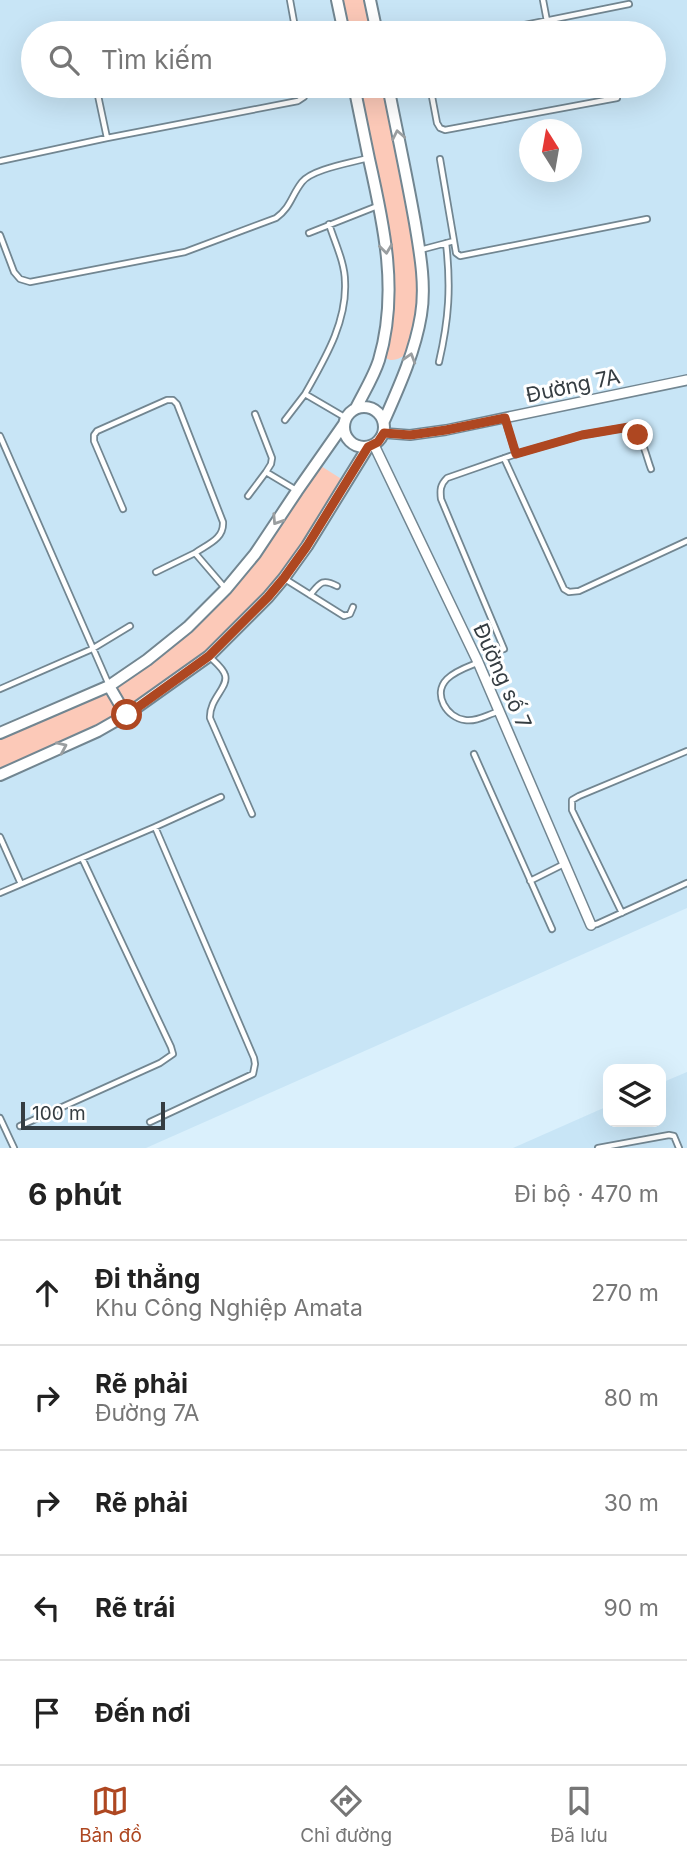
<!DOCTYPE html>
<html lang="vi">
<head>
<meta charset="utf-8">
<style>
	:root { --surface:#fff; --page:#f6f6f6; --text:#222; --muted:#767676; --line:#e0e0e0; --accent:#ae4721 }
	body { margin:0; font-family:Inter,sans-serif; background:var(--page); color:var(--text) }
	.controls { position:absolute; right:21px; bottom:21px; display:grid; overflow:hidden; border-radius:14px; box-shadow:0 7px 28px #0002 }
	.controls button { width:63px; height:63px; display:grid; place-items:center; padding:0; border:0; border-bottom:2px solid var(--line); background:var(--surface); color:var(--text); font:35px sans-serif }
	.compass { position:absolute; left:519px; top:119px; width:63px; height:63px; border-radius:50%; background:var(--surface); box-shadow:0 7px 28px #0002; rotate:349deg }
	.scale { position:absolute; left:21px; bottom:18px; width:144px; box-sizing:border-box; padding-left:7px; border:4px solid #353d42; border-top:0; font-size:19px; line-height:24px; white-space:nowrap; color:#353d42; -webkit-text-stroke:5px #fff; paint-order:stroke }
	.stop { position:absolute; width:21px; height:21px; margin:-16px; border:5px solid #ae4721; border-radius:50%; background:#fff }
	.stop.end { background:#ae4721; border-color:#fff; box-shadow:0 2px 7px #0008 }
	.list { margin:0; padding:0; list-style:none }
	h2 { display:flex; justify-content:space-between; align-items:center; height:91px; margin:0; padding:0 28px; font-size:30px }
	h2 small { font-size:23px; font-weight:400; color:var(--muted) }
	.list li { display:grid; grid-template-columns:46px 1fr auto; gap:21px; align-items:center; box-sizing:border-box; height:105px; padding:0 28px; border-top:2px solid var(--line) }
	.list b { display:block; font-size:26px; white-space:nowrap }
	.list p { margin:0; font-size:23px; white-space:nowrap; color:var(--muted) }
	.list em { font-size:23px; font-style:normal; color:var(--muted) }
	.icon { flex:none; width:38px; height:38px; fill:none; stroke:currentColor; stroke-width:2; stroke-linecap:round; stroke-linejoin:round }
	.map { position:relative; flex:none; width:687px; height:1148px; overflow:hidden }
	.search { position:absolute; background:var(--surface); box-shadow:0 7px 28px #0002; left:21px; right:21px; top:21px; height:77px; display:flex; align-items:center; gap:18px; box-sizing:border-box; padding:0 24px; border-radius:38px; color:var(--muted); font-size:26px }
	.sheet { height:616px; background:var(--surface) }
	nav { display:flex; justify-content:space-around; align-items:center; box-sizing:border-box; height:98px; border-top:2px solid var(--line); background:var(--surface); font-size:19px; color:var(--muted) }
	nav a { display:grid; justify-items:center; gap:4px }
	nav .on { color:var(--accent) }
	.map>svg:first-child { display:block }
	.built { fill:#c8e5f6; fill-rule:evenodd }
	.green { fill:#fcc9b8 }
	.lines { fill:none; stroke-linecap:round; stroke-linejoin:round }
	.service-casing { stroke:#728691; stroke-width:8 }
	.minor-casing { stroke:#728691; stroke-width:12 }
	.tertiary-casing { stroke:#728691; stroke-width:14 }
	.service { stroke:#fff; stroke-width:4.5 }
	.minor { stroke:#fff; stroke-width:9 }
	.tertiary { stroke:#fff; stroke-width:10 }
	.oneway { stroke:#9a9ea0 }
	.route { stroke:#ae4721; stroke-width:9 }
	.labels { text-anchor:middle; stroke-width:6; stroke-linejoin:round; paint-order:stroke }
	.street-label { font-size:21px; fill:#353d42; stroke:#fff }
</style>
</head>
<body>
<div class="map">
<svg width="687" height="1148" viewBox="0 0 687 1148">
	<rect width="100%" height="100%" fill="#daf0fc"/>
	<path class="built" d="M 0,0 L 687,0 L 687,908 L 146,1148 L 0,1148 ZM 33,33 L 654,33 L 654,86 L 33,86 ZM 530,130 L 572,130 L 572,172 L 530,172 Z
		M 687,1072 L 687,1148 L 513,1148 L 608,1106 L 608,1122 L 661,1122 L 661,1083 Z"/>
	<path class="green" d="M 343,0 L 365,0 L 372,33 L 349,33 Z
		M 360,86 L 382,86 L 414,251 L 417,283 L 416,311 L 405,355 C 399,359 391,363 385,357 L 393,323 L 395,280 L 385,204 Z
		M 321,466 L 343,480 L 303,542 L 279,576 L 264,593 L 205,652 L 126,709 L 114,689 C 169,652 222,610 261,555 C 282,526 300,495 321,466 Z
		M 109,692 L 121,712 L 95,726 L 0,769 L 0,739 Z"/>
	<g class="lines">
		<g class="service-casing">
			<path id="service" d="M 290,0 L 296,33
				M 543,0 L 547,21
				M 485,33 L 629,4
				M 96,86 L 107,138
				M 430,86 L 437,123 L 440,128 L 445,130 L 617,98
				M 0,161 L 107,138 L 298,101 L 304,97 L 305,86
				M 329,224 C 335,243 345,263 345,282 C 347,323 324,360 305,394 L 346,418
				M 309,233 L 380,205
				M 0,235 L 14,272 L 20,279 L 30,282 L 185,252 L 276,218 C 291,207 291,196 302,182 C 312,169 351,163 368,158
				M 454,241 L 456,253 L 460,256 L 647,219
				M 420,250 L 454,241 L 440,159
				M 439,362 C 449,319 451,286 446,243
				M 255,414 L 272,458 L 271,464 L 266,472
				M 285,420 L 305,394
				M 0,436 L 109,685
				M 516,454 L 582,435 L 629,427 C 642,433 646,456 651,469
				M 504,458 L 564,589 L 569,592 L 579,591 L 687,541
				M 248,496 L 266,472 L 296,490
				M 123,509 L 94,441 L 94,435 L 97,431 L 167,400 L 173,400 L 177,404 L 223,522 C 224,539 208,544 195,553 L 225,588
				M 156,572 L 195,553
				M 285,579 L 344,616 L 350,614 L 353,607
				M 310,595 C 320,583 322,578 337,586
				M 504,649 L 441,499 C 440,490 440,485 447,478 L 516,454 L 505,419
				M 210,657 C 215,662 223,668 225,675 C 229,687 209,699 210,718 L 252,814
				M 477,663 C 467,667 455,671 447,679 C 432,694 447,718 465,720 C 476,722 487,715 497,712
				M 0,689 L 92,649 L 130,626
				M 474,754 L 552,929
				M 155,827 L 221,797
				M 0,837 L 21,884
				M 530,881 L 564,864
				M 0,893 L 155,827 L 254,1058 L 255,1064 L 253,1074 L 150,1122
				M 622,913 L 572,810 L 572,800 L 579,796 L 687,751
				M 592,925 L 597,924 L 687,883
				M 0,1118 L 14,1148
				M 20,1126 L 160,1063 L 173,1054 L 171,1047 L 82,858
				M 598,1148 L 669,1135 L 674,1136 L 679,1148"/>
		</g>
		<g class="minor-casing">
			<path id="minor" d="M 384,433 L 410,435 L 446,430 L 687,380
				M 374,445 L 478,662 L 591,925"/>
		</g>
		<g class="tertiary-casing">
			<path id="tertiary" d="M 337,0 L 344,33
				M 370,0 L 377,33
				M 354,86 C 359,110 364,135 369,159 C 384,225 399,293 379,360 C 374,376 364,392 356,408
				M344 427a20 20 0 1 1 40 0a20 20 0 1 1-40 0Z
				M 384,421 C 399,387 415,352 421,315 C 426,285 420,253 415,223 C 407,177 397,132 388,86
				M 109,686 L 126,715
				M 0,733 L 109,686 L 147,660 L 188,627 L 226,589 L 255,554 L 297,491 L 344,424
				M 0,775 L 98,731 L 126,715 L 209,656 L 268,597 L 284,578 L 307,546 L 368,447"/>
		</g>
		<use href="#service" class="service"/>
		<use href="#minor" class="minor"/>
		<use href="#tertiary" class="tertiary"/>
	</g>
	<defs><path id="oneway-chevron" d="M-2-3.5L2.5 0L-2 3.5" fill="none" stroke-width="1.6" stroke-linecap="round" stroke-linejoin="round" transform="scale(1.75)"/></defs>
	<g class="oneway">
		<use href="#oneway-chevron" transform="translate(398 135) rotate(-101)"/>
		<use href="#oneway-chevron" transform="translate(386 249) rotate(83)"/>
		<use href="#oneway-chevron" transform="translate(410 358) rotate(-73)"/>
		<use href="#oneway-chevron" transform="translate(277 520) rotate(123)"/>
		<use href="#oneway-chevron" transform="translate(62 747) rotate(-24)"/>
	</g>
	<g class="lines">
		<path class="route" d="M 127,715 L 209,656 L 268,597 L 284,578 L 307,546 L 368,447 L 378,442 L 384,433 L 410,435 L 446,430 L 505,418 L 516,454 L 582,435 L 629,427 L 634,429 L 638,435"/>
	</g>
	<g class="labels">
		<g class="street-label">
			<text transform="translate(573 386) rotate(-12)" y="7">Đường 7A</text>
			<text transform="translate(502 676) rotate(66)" y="7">Đường số 7</text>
		</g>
	</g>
</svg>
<div class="controls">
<button><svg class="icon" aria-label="layers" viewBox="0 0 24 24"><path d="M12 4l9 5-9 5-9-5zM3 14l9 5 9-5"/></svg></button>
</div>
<svg class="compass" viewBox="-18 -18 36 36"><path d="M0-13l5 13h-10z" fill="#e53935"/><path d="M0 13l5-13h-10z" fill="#767676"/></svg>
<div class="scale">100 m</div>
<div class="stop" style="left:127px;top:715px"></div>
<div class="stop end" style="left:638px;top:435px"></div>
<div class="search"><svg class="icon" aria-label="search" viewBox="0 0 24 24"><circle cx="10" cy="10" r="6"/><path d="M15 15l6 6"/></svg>Tìm kiếm</div>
</div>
<section class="sheet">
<h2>6 phút<small>Đi bộ · 470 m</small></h2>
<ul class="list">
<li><svg class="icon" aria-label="ahead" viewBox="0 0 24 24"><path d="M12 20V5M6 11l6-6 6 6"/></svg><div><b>Đi thẳng</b><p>Khu Công Nghiệp Amata</p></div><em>270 m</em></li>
<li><svg class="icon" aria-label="right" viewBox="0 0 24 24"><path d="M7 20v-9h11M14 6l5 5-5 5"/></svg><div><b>Rẽ phải</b><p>Đường 7A</p></div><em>80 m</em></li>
<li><svg class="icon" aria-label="right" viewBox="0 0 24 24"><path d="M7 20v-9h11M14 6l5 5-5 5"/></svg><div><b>Rẽ phải</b></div><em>30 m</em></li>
<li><svg class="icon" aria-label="left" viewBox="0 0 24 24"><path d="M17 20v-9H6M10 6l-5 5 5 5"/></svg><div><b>Rẽ trái</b></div><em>90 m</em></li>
<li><svg class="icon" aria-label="arrive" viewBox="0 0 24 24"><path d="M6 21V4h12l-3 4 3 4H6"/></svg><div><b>Đến nơi</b></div></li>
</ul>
</section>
<nav>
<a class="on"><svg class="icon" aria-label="map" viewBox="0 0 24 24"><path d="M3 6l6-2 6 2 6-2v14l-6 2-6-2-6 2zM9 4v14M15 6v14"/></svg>Bản đồ</a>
<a><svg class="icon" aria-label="directions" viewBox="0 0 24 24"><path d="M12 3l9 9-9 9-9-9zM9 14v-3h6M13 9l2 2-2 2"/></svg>Chỉ đường</a>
<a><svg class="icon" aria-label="saved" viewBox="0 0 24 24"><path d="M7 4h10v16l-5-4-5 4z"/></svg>Đã lưu</a>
</nav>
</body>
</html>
